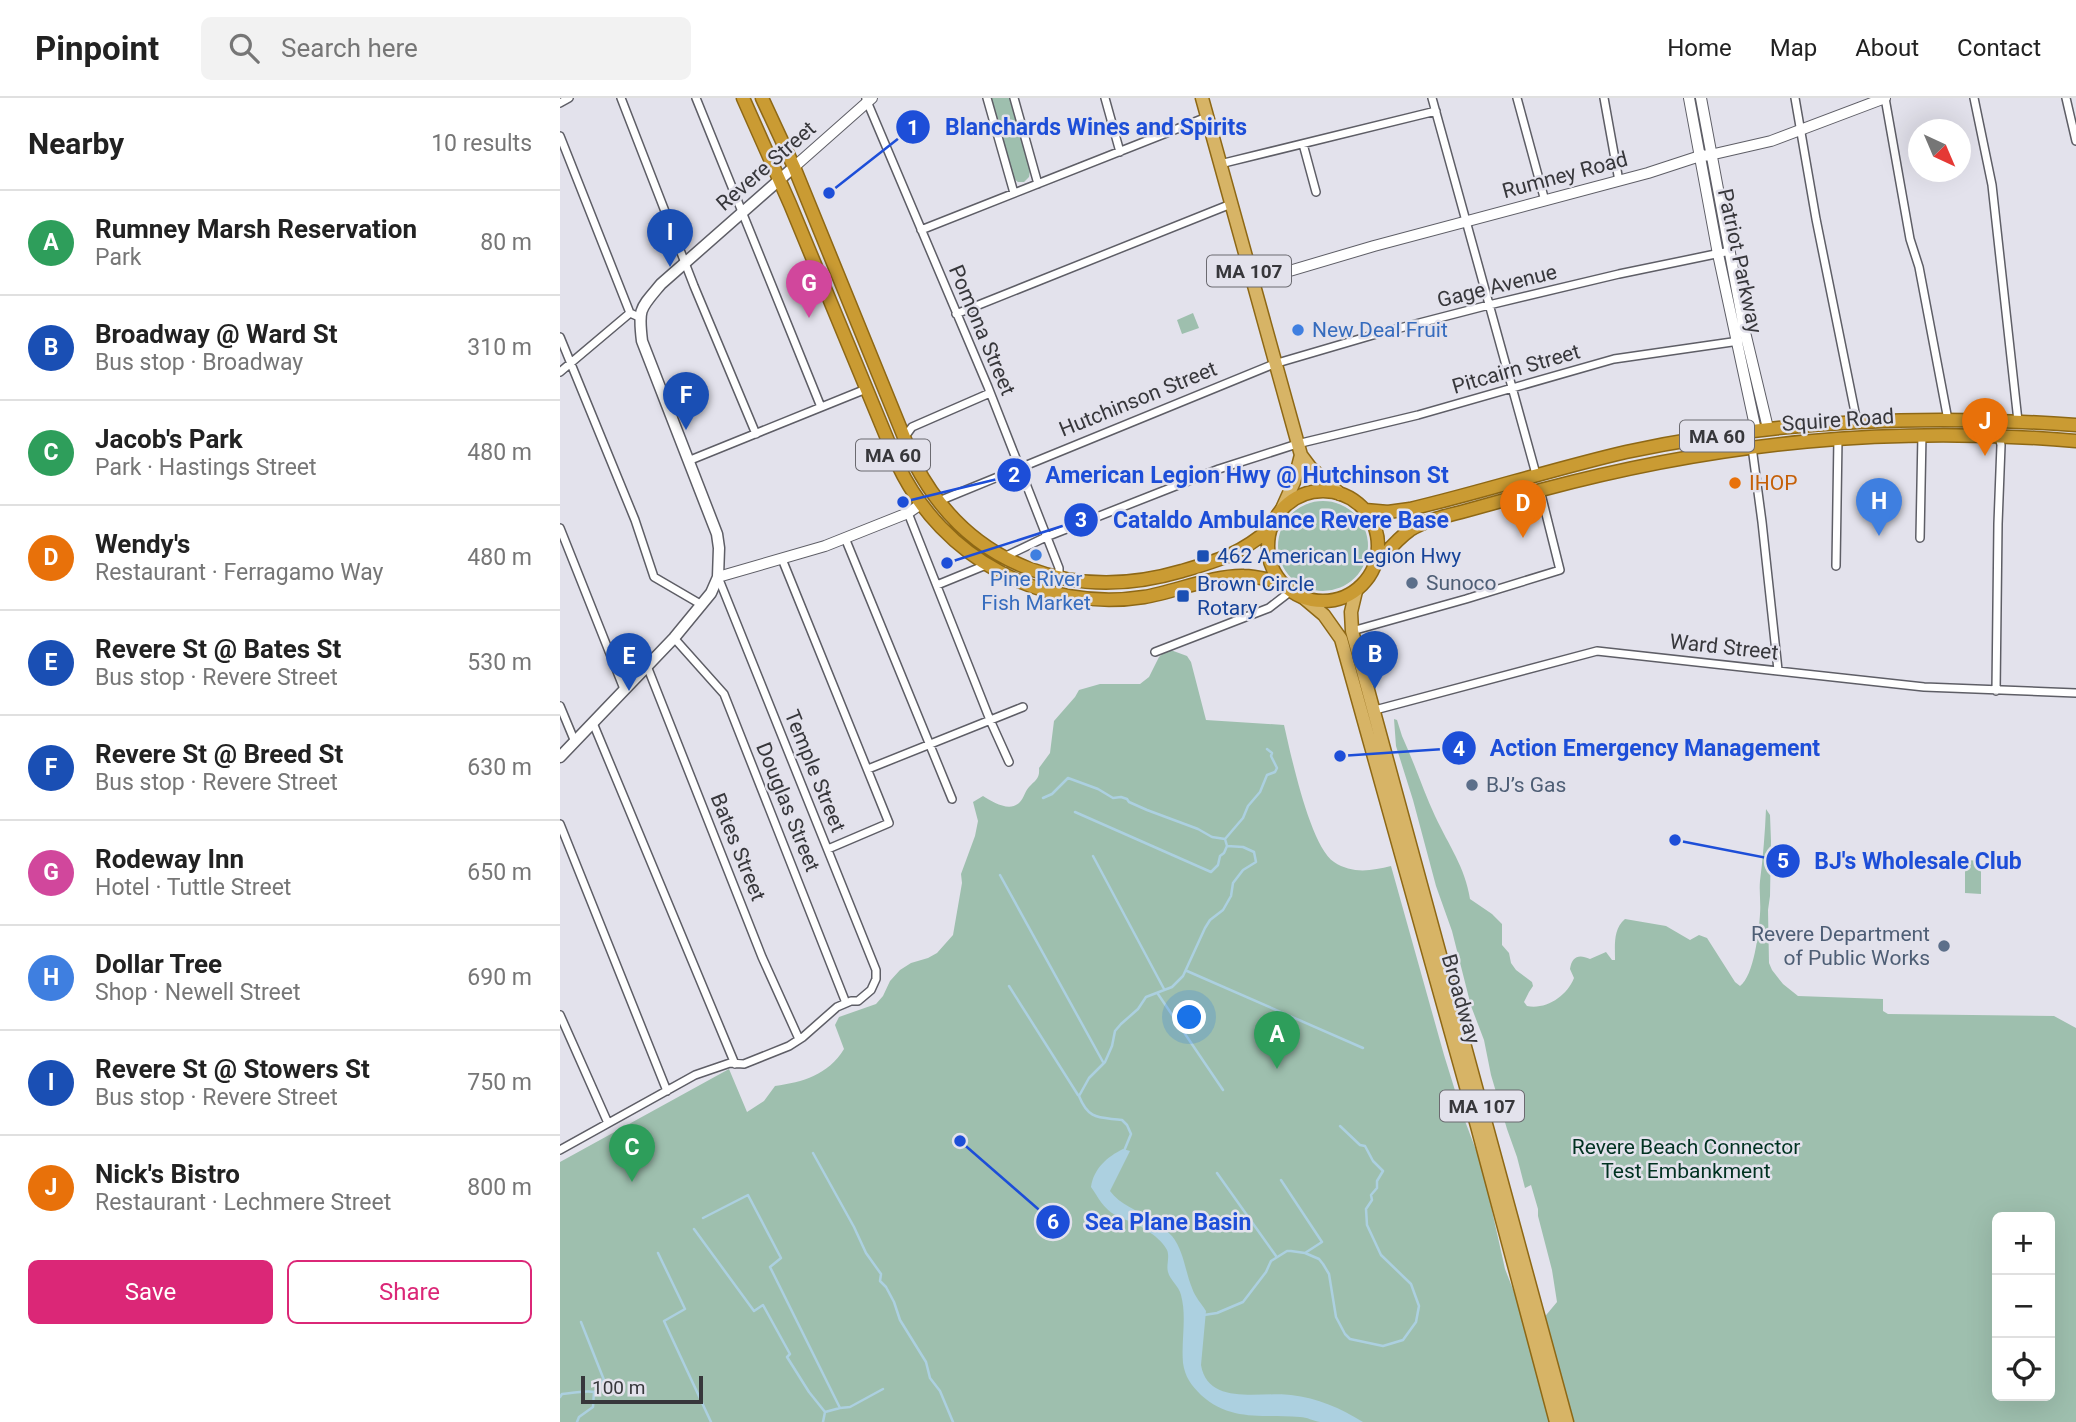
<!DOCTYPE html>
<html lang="en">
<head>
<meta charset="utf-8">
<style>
	:root { --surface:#fff; --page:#f2f2f2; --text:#222; --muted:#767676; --line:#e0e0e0; --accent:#db2777 }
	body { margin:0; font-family:Roboto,sans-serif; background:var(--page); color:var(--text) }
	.controls { position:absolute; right:21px; bottom:21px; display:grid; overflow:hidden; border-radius:10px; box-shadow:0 7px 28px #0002 }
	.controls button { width:63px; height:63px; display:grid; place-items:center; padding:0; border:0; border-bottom:2px solid var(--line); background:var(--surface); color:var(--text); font:35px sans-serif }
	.compass { position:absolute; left:1348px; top:21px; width:63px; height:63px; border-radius:50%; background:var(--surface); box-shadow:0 7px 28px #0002; rotate:136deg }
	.scale { position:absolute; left:21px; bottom:18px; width:122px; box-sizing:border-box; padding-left:7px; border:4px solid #37373b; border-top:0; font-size:19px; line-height:24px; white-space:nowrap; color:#37373b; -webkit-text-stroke:5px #e3e2ec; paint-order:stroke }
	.you { position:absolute; left:630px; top:920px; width:24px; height:24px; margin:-18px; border:5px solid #fff; border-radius:50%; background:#1a73e8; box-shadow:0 0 0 10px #1a73e833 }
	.badge { display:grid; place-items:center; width:46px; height:46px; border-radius:50%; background:var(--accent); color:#fff; font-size:23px; font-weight:700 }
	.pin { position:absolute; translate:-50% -58px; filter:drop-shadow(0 2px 4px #0008) }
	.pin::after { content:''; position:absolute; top:37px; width:24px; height:21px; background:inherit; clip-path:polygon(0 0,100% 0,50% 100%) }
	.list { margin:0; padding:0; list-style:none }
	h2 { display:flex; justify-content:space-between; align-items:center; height:91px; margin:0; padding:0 28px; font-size:30px }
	h2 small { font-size:23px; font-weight:400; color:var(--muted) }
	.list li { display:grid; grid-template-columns:46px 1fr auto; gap:21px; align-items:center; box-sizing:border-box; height:105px; padding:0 28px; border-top:2px solid var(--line) }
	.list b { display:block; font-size:26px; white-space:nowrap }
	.list p { margin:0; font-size:23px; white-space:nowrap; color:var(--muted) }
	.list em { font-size:23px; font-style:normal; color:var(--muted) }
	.actions { display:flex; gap:14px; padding:21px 28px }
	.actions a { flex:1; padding:16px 0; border:2px solid var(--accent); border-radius:10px; text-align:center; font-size:24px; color:var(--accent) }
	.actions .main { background:var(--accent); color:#fff }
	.icon { flex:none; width:38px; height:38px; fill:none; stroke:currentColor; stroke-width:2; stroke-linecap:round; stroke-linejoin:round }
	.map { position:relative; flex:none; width:1516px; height:1324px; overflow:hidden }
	header { display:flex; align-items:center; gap:42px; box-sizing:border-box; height:98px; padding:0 35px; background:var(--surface); border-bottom:2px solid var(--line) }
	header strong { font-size:33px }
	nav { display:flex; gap:38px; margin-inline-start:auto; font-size:24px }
	.search { width:490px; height:63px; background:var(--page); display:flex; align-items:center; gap:18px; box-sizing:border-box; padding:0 24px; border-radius:10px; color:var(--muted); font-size:26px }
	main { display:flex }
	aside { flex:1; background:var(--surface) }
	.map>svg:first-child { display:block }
	.green { fill:#9ebfae; fill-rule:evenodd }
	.water { fill:#acd0e0 }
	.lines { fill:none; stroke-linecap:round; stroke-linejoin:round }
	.stream { stroke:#acd0e0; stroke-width:2.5 }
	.minor-casing { stroke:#5e5e66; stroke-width:10 }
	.tertiary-casing { stroke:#5e5e66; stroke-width:12 }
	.secondary-casing { stroke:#5e5e66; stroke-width:13 }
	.primary-casing { stroke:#8e6815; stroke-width:15 }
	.trunk-casing { stroke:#8e6815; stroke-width:15 }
	.minor { stroke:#fff; stroke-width:7 }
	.tertiary { stroke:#fff; stroke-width:10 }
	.secondary { stroke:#fff; stroke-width:10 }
	.primary { stroke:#d7b466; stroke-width:12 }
	.trunk { stroke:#ca9b33; stroke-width:12 }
	.shop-dot { fill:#3f7fe0; stroke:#e3e2ec; stroke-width:2.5 }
	.food-dot { fill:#e8710a; stroke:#e3e2ec; stroke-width:2.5 }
	.transit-dot { fill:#1a4fb4; stroke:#e3e2ec; stroke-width:2.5 }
	.service-dot { fill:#5c6f8a; stroke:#e3e2ec; stroke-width:2.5 }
	.labels { text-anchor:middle; stroke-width:5; stroke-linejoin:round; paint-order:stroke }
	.shield { fill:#e3e2ec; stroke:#6b6a70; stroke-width:2 }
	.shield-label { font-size:19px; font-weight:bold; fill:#37373b }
	.street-label { font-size:21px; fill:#37373b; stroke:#e3e2ec }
	.shop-label { font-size:21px; fill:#366cbe; stroke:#e3e2ec; text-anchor:start }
	.food-label { font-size:21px; fill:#c56008; stroke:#e3e2ec; text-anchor:start }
	.transit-label { font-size:21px; fill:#164399; stroke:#e3e2ec; text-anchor:start }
	.service-label { font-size:21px; fill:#4e5e75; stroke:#e3e2ec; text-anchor:start }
	.park-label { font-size:21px; fill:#013221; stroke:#e3e2ec }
	.leader { fill:none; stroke:#1d4ed8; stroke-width:2.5 }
	.callout-dot { fill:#1d4ed8; stroke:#e3e2ec; stroke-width:2.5 }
	.mark-label { font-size:21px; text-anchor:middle; font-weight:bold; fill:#fff }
	.callout-label { font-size:23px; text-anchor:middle; font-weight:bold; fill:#1d4ed8; stroke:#e3e2ec; stroke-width:5; stroke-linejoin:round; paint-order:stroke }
</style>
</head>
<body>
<header>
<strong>Pinpoint</strong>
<div class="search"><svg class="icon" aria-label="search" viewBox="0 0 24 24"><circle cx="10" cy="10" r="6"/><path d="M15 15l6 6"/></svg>Search here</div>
<nav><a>Home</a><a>Map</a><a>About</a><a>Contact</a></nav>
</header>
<main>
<aside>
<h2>Nearby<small>10 results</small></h2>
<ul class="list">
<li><span class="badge" style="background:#2e9e5b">A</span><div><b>Rumney Marsh Reservation</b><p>Park</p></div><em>80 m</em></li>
<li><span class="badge" style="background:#1a4fb4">B</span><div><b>Broadway @ Ward St</b><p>Bus stop · Broadway</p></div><em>310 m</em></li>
<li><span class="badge" style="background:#2e9e5b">C</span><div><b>Jacob's Park</b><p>Park · Hastings Street</p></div><em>480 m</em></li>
<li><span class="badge" style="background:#e8710a">D</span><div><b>Wendy's</b><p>Restaurant · Ferragamo Way</p></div><em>480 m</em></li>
<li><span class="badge" style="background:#1a4fb4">E</span><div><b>Revere St @ Bates St</b><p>Bus stop · Revere Street</p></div><em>530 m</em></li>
<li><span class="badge" style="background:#1a4fb4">F</span><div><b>Revere St @ Breed St</b><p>Bus stop · Revere Street</p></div><em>630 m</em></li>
<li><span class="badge" style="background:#d1479c">G</span><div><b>Rodeway Inn</b><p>Hotel · Tuttle Street</p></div><em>650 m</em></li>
<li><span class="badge" style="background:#3f7fe0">H</span><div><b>Dollar Tree</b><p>Shop · Newell Street</p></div><em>690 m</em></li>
<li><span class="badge" style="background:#1a4fb4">I</span><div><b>Revere St @ Stowers St</b><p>Bus stop · Revere Street</p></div><em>750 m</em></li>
<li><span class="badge" style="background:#e8710a">J</span><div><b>Nick's Bistro</b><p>Restaurant · Lechmere Street</p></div><em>800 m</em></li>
</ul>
<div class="actions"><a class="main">Save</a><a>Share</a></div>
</aside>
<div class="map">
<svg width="1516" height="1324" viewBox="0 0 1516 1324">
	<rect width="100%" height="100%" fill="#e3e2ec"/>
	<path class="green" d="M 431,0 L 450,0 L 470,73 L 469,79 L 464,84 L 458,84 L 453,80 Z
		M 633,215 L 639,230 L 622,236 L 617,222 Z
		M718 448a45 45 0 1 1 90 0a45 45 0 1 1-90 0Z
		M 608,551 L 627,558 L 631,564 L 646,622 L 724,627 C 731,657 750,748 774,764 C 792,776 811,773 831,768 L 884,957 L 902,1015 L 922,1068 L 945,1171 L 963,1217 L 982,1222 L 997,1204 L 992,1172 L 978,1118 L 978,1111 L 971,1087 L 965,1090 L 957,1059 L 947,1031 L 931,977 L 924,942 L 911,908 L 892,833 L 876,788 L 853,702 L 836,648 L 834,621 L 837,622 L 842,638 C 854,664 863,692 875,718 C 889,748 905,769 910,801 L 932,816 L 942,826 L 942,847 L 949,855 L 951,865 L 956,872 L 972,884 L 973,888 L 969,894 L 964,904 L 967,908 C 986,912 1007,898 1014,880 L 1010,871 C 1012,858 1019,856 1030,861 L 1046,854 L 1052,862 L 1055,862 C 1055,847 1053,831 1065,821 L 1106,828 L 1130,842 L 1139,837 L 1147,840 L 1175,884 L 1180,888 C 1194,878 1199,833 1200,816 C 1201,805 1199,794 1200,783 C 1203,759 1205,735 1206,711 L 1210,717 L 1211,743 L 1210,798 L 1208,812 L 1209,865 L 1212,872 L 1223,886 L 1238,898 L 1323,901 L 1323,913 L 1328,916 L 1494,918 L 1516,930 L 1516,1324 L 0,1324 L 0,1064 L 169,971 L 187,1014 L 204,1003 L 215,988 C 243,984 268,977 284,951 L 275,927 L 279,919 L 316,906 L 323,898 L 330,883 L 340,872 L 351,865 L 368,860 L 377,855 L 393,837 L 402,785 L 401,776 L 415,738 L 418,723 L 413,704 L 423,698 C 433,704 450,715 460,704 C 464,700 465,693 469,689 C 475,682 480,681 479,670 L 490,655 L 494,623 L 515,599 L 519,592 L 540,586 L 580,586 L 589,579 L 599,559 ZM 1437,1119 L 1490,1119 L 1490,1298 L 1437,1298 Z
		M 1405,762 L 1421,763 L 1421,796 L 1405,795 Z"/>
	<path class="water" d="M 563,1051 L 570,1053 L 550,1093 C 560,1107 577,1112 591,1120 C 598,1124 606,1132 612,1138 C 624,1153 625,1173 632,1190 C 635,1199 641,1205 646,1213 L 641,1267 C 648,1309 703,1293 731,1297 C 758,1300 780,1310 803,1324 C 789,1324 774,1324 760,1324 C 753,1323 747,1319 740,1319 C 701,1316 671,1324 641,1297 C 631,1287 625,1279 623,1265 C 621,1242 627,1219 621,1197 C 619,1188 610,1182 608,1174 C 606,1167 610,1159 607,1152 C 601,1140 582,1128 569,1123 C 565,1121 559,1120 555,1117 C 543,1110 538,1099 531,1089 C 534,1070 547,1059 563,1051 Z"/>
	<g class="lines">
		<path class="stream" d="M 483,700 L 492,696 L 508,680 L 538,691 L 553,700 L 561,699 L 567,701 L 569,704 L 587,712 L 638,731 L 652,739 L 665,741
			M 515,714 L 651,774 L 658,767 L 660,758 L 664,755 L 667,748 L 665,741 L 683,720 L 688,708 L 700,694 L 707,677 L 715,674 L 717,670 L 711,658 L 712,655 L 707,651
			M 533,758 L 604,891
			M 440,777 L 543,964
			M 627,873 L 803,950
			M 449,888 L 518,997
			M 598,896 L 663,992
			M 564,1053 L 571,1036 L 567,1027 L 562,1022 C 540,1019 529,1023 519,998 L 529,980 L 545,964 L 552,948 L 555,933 L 561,926 L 578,911 L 586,899 L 612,889 L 623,878 L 645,830 L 650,822 L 663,812 L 671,798 L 673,785 L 683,772 L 696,764 L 694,754 L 683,749 L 667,748
			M 253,1055 L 294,1129 L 306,1155 L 321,1176 L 320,1183 L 326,1189 L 334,1204 L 340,1222 L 366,1264 L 370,1280 L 380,1293 L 393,1324
			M 657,1075 L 716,1158
			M 721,1082 L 762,1144 L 745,1155
			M 143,1120 L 188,1097 L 221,1160 L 210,1169 L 280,1310
			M 134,1131 L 194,1213 L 203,1207 L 230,1256 L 227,1259 L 249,1294 L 265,1314
			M 98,1155 L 125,1211 L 104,1223 L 151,1324
			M 644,1217 L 657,1215 L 683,1204 L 706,1174 L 711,1163 L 727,1153 L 731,1153 L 745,1155 L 759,1161 L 763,1166 L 769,1176 L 776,1219 L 785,1236 L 790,1241 L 823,1248 L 843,1242 L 856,1224 L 859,1208 L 851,1186 L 821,1157 L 807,1127 L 806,1111 L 812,1102 L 811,1097 L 817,1090 L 817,1083 L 823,1073 L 813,1063 L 805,1048 L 800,1047 L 780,1028
			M 21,1224 L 44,1282 L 40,1285 L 40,1290 L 34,1294
			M 0,1299 L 2,1296 C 11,1295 27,1292 34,1294 L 33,1309 L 19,1319 L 17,1324
			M 263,1324 L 265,1314 L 280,1310 L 290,1309 L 323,1291"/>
		<g class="minor-casing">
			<path id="minor" d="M 61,0 L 134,188 L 196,336
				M 136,0 L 261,309
				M 427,0 L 454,95
				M 454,0 L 478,86
				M 545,0 L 560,54
				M 872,0 L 976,376
				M 957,0 L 985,103
				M 1044,0 L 1059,83
				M 1235,0 L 1256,121 L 1297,324
				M 1325,0 L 1350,141 L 1359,169 L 1388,322
				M 1414,0 L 1432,87 L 1458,323
				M 1506,0 L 1516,43
				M 306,1 L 428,289 L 499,470 L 499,479
				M 0,5 L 9,0
				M 0,38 L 70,215
				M 743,46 L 756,94
				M 660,66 L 876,13
				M 361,132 L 647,19
				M 396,216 L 671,106
				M 0,239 L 75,422 L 94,479 L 142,507
				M 0,274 L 70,215 L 79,219
				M 344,340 L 352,329 L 430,295
				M 1192,349 L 1202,424 L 1218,572
				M 128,363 L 306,291
				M 379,403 L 714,266 L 813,237 L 929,207 L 1059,176 L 1170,153
				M 348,415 L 430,622 L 449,664
				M 0,430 L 64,591
				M 285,440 L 392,701
				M 1360,440 L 1362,336
				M 444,459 L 486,439 L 608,391 L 659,371 L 737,346 L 858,317 L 1054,261 L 1179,243
				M 222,461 L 329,725 L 268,751
				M 1276,468 L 1278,340
				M 377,487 L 426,467
				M 792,533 L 906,501 L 1000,472 L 980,392
				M 114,540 L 164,596 L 286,905
				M 595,554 L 709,510 L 731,493
				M 87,568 L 202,859 L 239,941
				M 1436,593 L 1438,426 L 1441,347 L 1439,338
				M 0,608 L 15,644
				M 815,612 L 1037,553 L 1364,589 L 1516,595
				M 33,625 L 175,966
				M 308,671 L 463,609
				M 0,726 L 107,993
				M 0,917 L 48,1025
				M 0,1052 L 135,977 L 170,965 L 184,966 L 229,948 L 243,939 L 277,909 L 291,903 L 298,903 L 311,892 L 316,881 L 316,872 L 158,479"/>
		</g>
		<g class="tertiary-casing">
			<path id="tertiary" d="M 1129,0 L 1158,156 L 1195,328
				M 1141,0 L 1184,230 L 1207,326
				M 234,69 L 312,0
				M 692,184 L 814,148 L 1088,75 L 1140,58 L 1150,57 L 1211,43 L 1325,0
				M 158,479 L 265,448 L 348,415 L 361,406"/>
		</g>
		<g class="secondary-casing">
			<path id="secondary" d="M 0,659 L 114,540 L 151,495 L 158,479 L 159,450 L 157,436 L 82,243 C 78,210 80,211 101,186 L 234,69"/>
		</g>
		<g class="primary-casing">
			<path id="primary" d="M 642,0 L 741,357 L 750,369 L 780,396
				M 721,413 L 734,384 L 741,357
				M 796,493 L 791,514 L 792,533 L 1007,1324
				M 745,501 L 764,517 L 781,541 L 917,1028 L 996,1324"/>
		</g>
		<g class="trunk-casing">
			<path id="trunk" d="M 183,0 L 230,106 L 338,367 C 382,460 483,515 584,499 C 615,494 653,477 684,478 C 696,478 709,482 721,484
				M 202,0 L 234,69 L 355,366 C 409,469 513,505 622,473 C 660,462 681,456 712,429
				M708 448a55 55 0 1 1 110 0a55 55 0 1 1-110 0Z
				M 805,412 L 828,414 L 850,411 C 922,394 993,371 1066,354 C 1214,322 1365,316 1516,327
				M 816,466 C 827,454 837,441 850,432 C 866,422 886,418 905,413 C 930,406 956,399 981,392 C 1160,344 1332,327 1516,343"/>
		</g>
		<use href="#minor" class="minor"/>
		<use href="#tertiary" class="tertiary"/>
		<use href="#secondary" class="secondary"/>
		<use href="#primary" class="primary"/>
		<use href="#trunk" class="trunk"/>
	</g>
	<g class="shop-dot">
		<circle cx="738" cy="232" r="7"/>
		<circle cx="476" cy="457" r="7"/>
	</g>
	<circle class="food-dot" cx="1175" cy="385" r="7"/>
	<g class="transit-dot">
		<rect x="636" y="451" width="14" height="14" rx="3.5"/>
		<rect x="616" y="491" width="14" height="14" rx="3.5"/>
	</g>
	<g class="service-dot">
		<circle cx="852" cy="485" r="7"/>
		<circle cx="912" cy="687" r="7"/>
		<circle cx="1384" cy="848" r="7"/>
	</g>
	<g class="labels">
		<g class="shield">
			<rect x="647" y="157.5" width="84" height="31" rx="5"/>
			<rect x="1120" y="322.5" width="74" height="31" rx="5"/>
			<rect x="296" y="341.5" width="74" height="31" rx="5"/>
			<rect x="880" y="992.5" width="84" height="31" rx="5"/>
		</g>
		<g class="shield-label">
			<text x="689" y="180">MA 107</text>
			<text x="1157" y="345">MA 60</text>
			<text x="333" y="364">MA 60</text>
			<text x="922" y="1015">MA 107</text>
		</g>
		<g class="street-label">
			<text transform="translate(206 68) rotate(-41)" y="7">Revere Street</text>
			<text transform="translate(1005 77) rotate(-15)" y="7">Rumney Road</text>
			<text transform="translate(1180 163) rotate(78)" y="7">Patriot Parkway</text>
			<text transform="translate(937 188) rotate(-14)" y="7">Gage Avenue</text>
			<text transform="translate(422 232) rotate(67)" y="7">Pomona Street</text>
			<text transform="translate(956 271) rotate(-16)" y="7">Pitcairn Street</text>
			<text transform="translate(578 301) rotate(-22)" y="7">Hutchinson Street</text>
			<text transform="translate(1278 322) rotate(-4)" y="7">Squire Road</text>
			<text transform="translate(1164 549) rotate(6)" y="7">Ward Street</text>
			<text transform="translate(255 673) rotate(68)" y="7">Temple Street</text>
			<text transform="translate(228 709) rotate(68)" y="7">Douglas Street</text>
			<text transform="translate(178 749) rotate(68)" y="7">Bates Street</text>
			<text transform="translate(901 901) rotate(74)" y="7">Broadway</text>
		</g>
		<g class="shop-label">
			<text x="752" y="239">New Deal Fruit</text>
			<text x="476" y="488" text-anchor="middle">Pine River<tspan x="476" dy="24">Fish Market</tspan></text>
		</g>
		<g class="food-label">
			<text x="1189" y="392">IHOP</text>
		</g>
		<g class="transit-label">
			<text x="657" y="465">462 American Legion Hwy</text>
			<text x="637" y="493">Brown Circle<tspan x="637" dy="24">Rotary</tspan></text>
		</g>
		<g class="service-label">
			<text x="866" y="492">Sunoco</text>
			<text x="926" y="694">BJ’s Gas</text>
			<text x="1370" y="843" text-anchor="end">Revere Department<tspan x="1370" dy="24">of Public Works</tspan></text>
		</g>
		<g class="park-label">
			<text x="1126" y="1056">Revere Beach Connector<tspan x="1126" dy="24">Test Embankment</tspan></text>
		</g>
	</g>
	<path class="leader" d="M269 95L353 29M343 404L454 377M387 465L521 422M780 658L899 650M1115 742L1223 763M400 1043L493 1124"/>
	<g class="callout-dot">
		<circle cx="269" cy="95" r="7"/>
		<circle cx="343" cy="404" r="7"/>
		<circle cx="387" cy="465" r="7"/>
		<circle cx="780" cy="658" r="7"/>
		<circle cx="1115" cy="742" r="7"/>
		<circle cx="400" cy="1043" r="7"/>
		<circle cx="353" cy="29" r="18"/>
		<circle cx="454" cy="377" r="18"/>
		<circle cx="521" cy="422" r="18"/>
		<circle cx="899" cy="650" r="18"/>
		<circle cx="1223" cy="763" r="18"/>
		<circle cx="493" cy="1124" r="18"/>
	</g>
	<g class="mark-label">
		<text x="353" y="37">1</text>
		<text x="454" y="384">2</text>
		<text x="521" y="429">3</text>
		<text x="899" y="658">4</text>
		<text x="1223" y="770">5</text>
		<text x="493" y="1131">6</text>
	</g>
	<g class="callout-label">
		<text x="536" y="37">Blanchards Wines and Spirits</text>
		<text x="687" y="385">American Legion Hwy @ Hutchinson St</text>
		<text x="721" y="430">Cataldo Ambulance Revere Base</text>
		<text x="1095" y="658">Action Emergency Management</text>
		<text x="1358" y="771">BJ's Wholesale Club</text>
		<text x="608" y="1132">Sea Plane Basin</text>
	</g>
</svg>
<div class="controls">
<button>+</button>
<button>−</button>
<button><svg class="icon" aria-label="locate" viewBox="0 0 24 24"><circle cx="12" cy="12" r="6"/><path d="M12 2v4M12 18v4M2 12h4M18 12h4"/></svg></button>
</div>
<svg class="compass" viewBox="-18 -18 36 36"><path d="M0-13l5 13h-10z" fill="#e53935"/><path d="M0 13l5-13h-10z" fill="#767676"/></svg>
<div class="scale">100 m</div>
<div class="you"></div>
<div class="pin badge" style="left:717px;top:971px;background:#2e9e5b">A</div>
<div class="pin badge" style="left:815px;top:591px;background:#1a4fb4">B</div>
<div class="pin badge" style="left:72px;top:1084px;background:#2e9e5b">C</div>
<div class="pin badge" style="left:963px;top:440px;background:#e8710a">D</div>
<div class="pin badge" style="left:69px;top:593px;background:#1a4fb4">E</div>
<div class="pin badge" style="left:126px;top:332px;background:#1a4fb4">F</div>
<div class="pin badge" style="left:249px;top:220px;background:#d1479c">G</div>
<div class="pin badge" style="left:1319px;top:438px;background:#3f7fe0">H</div>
<div class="pin badge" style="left:110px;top:169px;background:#1a4fb4">I</div>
<div class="pin badge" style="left:1425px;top:358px;background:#e8710a">J</div>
</div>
</main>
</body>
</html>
